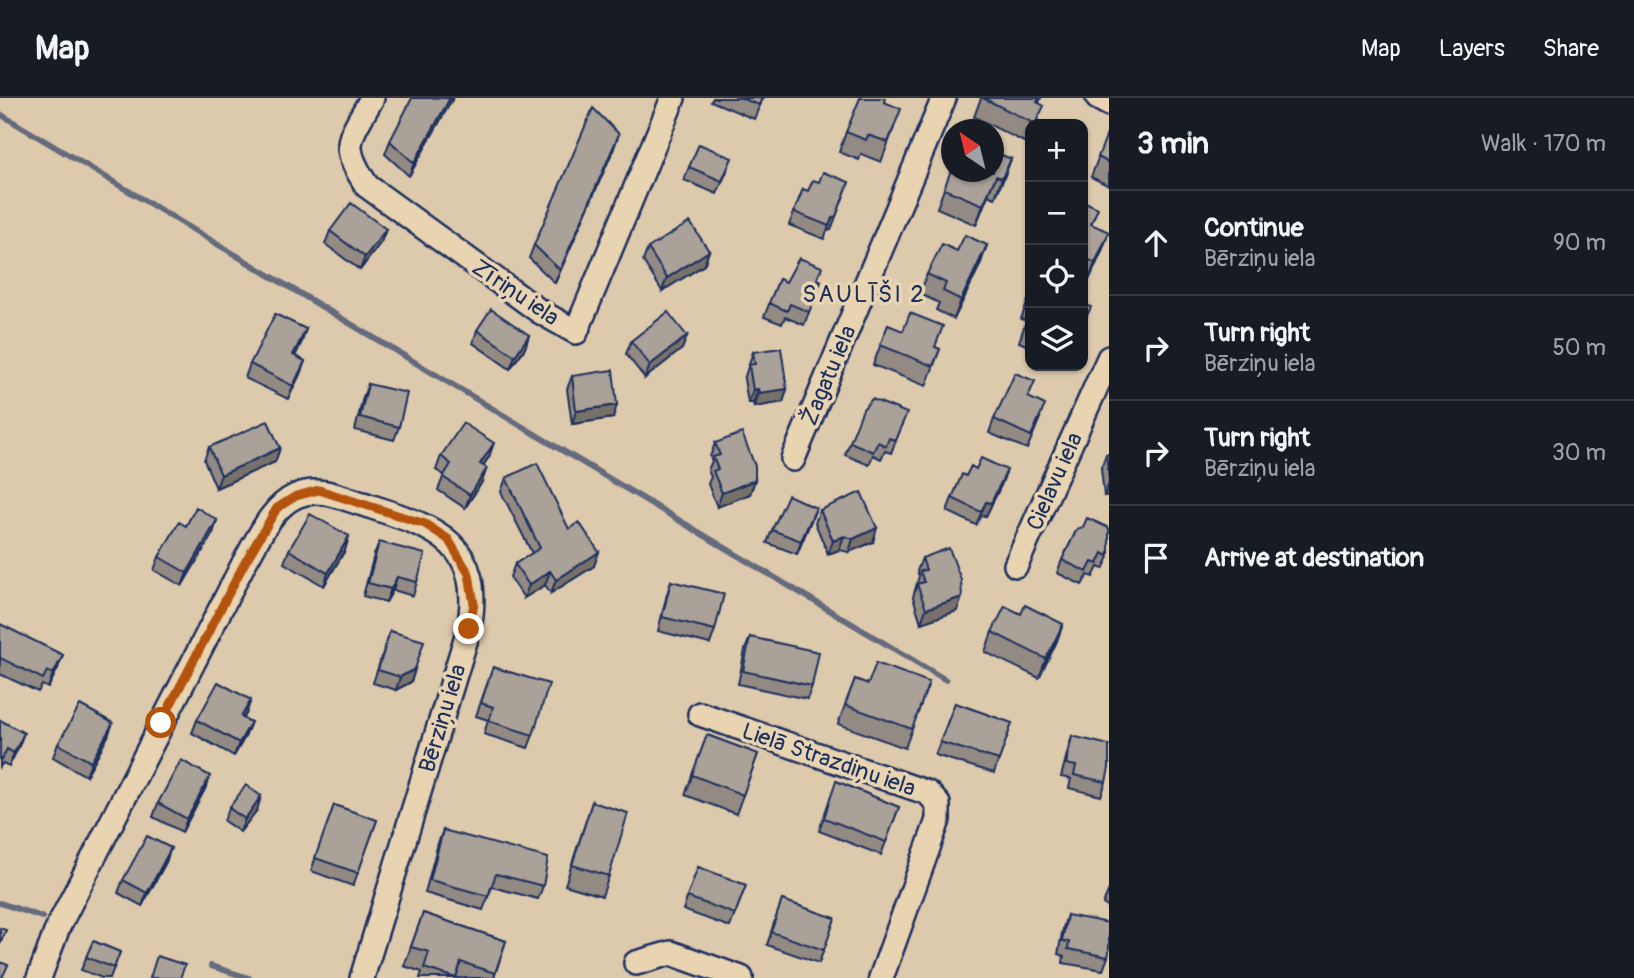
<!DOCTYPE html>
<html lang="en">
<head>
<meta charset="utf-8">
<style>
	:root { --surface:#171b24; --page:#20242c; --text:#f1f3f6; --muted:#9ea1a6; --line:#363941 }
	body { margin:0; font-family:Pangolin,sans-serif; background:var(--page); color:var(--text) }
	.controls { position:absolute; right:21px; top:21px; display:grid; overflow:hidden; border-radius:14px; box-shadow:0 2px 5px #0004 }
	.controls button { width:63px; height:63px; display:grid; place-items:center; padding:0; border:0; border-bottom:2px solid var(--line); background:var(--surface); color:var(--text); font:35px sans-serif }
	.compass { position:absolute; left:941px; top:21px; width:63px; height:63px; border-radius:50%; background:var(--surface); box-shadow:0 2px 5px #0004; rotate:325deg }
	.stop { position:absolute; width:21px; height:21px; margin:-16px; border:5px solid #b45309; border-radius:50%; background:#fff }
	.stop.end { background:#b45309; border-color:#fff; box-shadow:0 2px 7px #0008 }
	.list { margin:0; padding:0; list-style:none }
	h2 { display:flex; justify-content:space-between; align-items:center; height:91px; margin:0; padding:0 28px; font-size:30px }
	h2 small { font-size:23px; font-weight:400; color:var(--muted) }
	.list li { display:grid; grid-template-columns:46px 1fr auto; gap:21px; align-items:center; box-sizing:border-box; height:105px; padding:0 28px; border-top:2px solid var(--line) }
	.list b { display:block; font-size:26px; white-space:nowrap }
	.list p { margin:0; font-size:23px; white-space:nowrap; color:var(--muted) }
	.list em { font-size:23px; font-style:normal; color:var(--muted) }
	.icon { flex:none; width:38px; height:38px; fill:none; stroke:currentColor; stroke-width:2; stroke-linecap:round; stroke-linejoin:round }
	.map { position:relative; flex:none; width:1109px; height:880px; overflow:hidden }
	header { display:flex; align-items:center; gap:42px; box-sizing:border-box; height:98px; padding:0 35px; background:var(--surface); border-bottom:2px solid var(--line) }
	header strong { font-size:33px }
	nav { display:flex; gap:38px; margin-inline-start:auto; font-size:24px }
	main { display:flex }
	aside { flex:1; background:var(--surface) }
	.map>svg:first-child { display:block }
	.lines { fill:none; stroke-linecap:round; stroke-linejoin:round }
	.stream { stroke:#656a7d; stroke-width:6 }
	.minor-casing { stroke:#1b2f5e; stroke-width:28 }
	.minor { stroke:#e9d4b2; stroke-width:23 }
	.wall { fill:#928a83; stroke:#1b2f5e; stroke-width:2 }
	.shaded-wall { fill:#77716a; stroke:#1b2f5e; stroke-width:2 }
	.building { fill:#aaa198; stroke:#1b2f5e; stroke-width:2 }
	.route { stroke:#b45309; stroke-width:9 }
	.labels { text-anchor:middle; stroke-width:7; stroke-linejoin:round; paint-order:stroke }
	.street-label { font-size:23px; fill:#1b2f5e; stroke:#e9d4b2 }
	.neighbourhood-label { font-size:24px; letter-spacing:2px; fill:#1b2f5e; stroke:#e9d4b2 }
</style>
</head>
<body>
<header>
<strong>Map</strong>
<nav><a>Map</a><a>Layers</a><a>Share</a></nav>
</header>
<main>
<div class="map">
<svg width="1109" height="880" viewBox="0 0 1109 880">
	<rect width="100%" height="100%" fill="#ddcaad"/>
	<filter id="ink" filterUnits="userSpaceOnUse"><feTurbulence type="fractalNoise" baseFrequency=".0143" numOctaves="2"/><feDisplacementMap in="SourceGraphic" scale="14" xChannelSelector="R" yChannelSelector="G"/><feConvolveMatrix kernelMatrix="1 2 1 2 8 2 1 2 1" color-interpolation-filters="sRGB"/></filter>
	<g filter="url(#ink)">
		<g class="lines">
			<path class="stream" d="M 0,16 L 946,582
				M 0,805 L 42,819
				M 211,868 L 249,880"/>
			<g class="minor-casing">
				<path id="minor" d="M 372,0 C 349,42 339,45 367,88 L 539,213 L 576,234 L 673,0
					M 1098,0 L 1109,6
					M 793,361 L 944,0
					M 1016,467 L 1109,260
					M 700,616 L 928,695 L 938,706 L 938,722 L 881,880
					M 636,865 L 671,855 L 741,880
					M 39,880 L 58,829 L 244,465 C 258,442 270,410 296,398 C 319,388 340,399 363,406 C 433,429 485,442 469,531 L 362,880"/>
			</g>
			<use href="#minor" class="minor"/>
		</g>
		<path class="wall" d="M 453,0 L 409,78 L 385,56 L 390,43 Z
			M 713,0 L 763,0 L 754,21 L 711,3 Z
			M 981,0 L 1041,0 L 1039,5 L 1037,26 L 1030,26 L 1030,41 L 1028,46 L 974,19 Z
			M 884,4 L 894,30 L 881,64 L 861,56 L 859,62 L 839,54 L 846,34 Z
			M 1109,31 L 1109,88 L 1091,79 Z
			M 614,50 L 555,185 L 529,160 L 534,147 Z
			M 1011,61 L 995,100 L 988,97 L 976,127 L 937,110 L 944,91 Z
			M 689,69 L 727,73 L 717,96 L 684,82 Z
			M 803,91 L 831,132 L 827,133 L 824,141 L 789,127 Z
			M 1083,103 L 1102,153 L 1088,184 L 1083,182 Z
			M 386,131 L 381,144 L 360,172 L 325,146 L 330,133 Z
			M 987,147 L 980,167 L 954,221 L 936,212 L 939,205 L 920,196 L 927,176 L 957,153 Z
			M 648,150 L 709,153 L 704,167 L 662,193 L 643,163 Z
			M 779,181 L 786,184 L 818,181 L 821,183 L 804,227 L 785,219 L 782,226 L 764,219 Z
			M 1030,197 L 1030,249 L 1019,244 L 1026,223 L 1021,221 Z
			M 888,227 L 940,251 L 926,288 L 873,267 Z
			M 306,231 L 295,258 L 305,263 L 300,276 L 288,301 L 245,280 L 250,266 Z
			M 477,232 L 529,237 L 525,250 L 510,271 L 473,245 Z
			M 687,238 L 682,251 L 645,280 L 626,256 L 631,243 Z
			M 753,254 L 787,291 L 783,304 L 754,309 L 753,305 L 748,305 L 744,281 Z
			M 572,278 L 613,320 L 572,326 L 567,291 Z
			M 368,286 L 399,329 L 394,342 L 355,332 L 363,299 Z
			M 1040,320 L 1027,351 L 989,335 L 994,321 Z
			M 902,328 L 891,355 L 885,353 L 881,361 L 873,357 L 869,367 L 845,357 L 850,344 Z
			M 715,345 L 755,382 L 750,396 L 717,409 L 708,386 L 711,379 L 708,372 L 712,363 L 710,359 Z
			M 209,349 L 280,350 L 275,364 L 216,390 L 204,362 Z
			M 1106,356 L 1109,356 L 1109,397 L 1104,398 L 1101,370 Z
			M 441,358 L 489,359 L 483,368 L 482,384 L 465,410 L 438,392 L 444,377 L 436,372 Z
			M 966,378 L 1002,385 L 986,418 L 981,417 L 976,427 L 947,413 L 952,400 Z
			M 506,380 L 569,431 L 594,468 L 551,495 L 545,487 L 524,500 L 510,479 L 515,466 L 532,455 L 501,394 Z
			M 816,410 L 797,456 L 767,445 L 772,432 Z
			M 820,412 L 873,444 L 849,454 L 839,452 L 828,456 L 815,425 Z
			M 217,422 L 213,435 L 182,488 L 154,472 L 159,459 L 186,428 Z
			M 1077,431 L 1109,459 L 1103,471 L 1098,469 L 1093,479 L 1088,477 L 1082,487 L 1057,475 L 1062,462 Z
			M 349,438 L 345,452 L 324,488 L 284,465 L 289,452 Z
			M 379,444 L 417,484 L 413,498 L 393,492 L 386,504 L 363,498 L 374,457 Z
			M 922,460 L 962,499 L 957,513 L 921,525 L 913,499 L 919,478 L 917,473 Z
			M 671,483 L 715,532 L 710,546 L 658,533 L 667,496 Z
			M 1021,516 L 1063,526 L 1056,545 L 1039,580 L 985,554 L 992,534 Z
			M 0,526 L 58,570 L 48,590 L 42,587 L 38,594 L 0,576 Z
			M 390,533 L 415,571 L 411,584 L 396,592 L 373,585 Z
			M 750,539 L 812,588 L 807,601 L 738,586 L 745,552 Z
			M 493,569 L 533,637 L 528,650 L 484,636 L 488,622 L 476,618 Z
			M 855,581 L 868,586 L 929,584 L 905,650 L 838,626 Z
			M 955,605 L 1012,625 L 994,675 L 935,657 Z
			M 246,616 L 243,620 L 246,637 L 234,658 L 192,635 L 197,622 Z
			M 0,622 L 19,648 L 9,668 L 3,665 L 0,669 Z
			M 707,637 L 758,656 L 736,716 L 685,697 Z
			M 108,638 L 86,678 L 53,659 L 58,646 Z
			M 1072,638 L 1106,684 L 1101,698 L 1069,690 L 1071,681 L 1061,679 L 1068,652 Z
			M 836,683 L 899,709 L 881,757 L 819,733 Z
			M 205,691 L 182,734 L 153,719 L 158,705 Z
			M 261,698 L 257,712 L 240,734 L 224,723 L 229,710 Z
			M 592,704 L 609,778 L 602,798 L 565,787 Z
			M 334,707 L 377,722 L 353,788 L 311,773 Z
			M 443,732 L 543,788 L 538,801 L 492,789 L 483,812 L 425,795 L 438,745 Z
			M 166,764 L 142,808 L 118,795 L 123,782 Z
			M 698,769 L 746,787 L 730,829 L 683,812 Z
			M 1109,791 L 1109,810 L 1103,806 Z
			M 782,802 L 835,820 L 819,865 L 767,847 Z
			M 423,815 L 506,843 L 494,880 L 420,880 L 422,874 L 404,868 Z
			M 1067,817 L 1108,859 L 1103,872 L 1063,865 L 1064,858 L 1058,856 L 1063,830 Z
			M 93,843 L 120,854 L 110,880 L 102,880 L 81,872 Z"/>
		<path class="shaded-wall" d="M 450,0 L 453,0 L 409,78 L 414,65 Z
			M 619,36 L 614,50 L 555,185 L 560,172 Z
			M 1011,61 L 1004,80 L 995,100 L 1002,80 Z
			M 996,78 L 988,97 L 976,127 L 983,107 Z
			M 849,84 L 831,132 L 827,133 L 832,120 Z
			M 386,131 L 381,144 L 360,172 L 365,159 Z
			M 1109,134 L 1102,153 L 1088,184 L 1095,165 Z
			M 987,147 L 980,167 L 954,221 L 961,202 Z
			M 709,153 L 704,167 L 662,193 L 667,180 Z
			M 306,231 L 302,244 L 289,271 L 293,257 Z
			M 529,237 L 525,250 L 510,271 L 515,258 Z
			M 687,238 L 682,251 L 645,280 L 650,267 Z
			M 305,263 L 300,276 L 288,301 L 293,288 Z
			M 758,291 L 753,305 L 748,305 L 753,292 Z
			M 787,291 L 783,304 L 754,309 L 759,295 Z
			M 617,307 L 613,320 L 572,326 L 576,313 Z
			M 494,345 L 489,359 L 475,379 L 480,366 Z
			M 280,350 L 275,364 L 216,390 L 221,377 Z
			M 487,370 L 482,384 L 465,410 L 470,397 Z
			M 1007,372 L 1002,385 L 986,418 L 981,417 L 976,427 L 986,404 Z
			M 755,382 L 750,396 L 717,409 L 722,395 Z
			M 1109,385 L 1109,397 L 1104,398 Z
			M 816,410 L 811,423 L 797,456 L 801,443 Z
			M 217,422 L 213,435 L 182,488 L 187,475 Z
			M 877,430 L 873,444 L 849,454 L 853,441 Z
			M 349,438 L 345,452 L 324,488 L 328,475 Z
			M 844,438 L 839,452 L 828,456 L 833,443 Z
			M 599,454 L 594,468 L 551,495 L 556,482 Z
			M 550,473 L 545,487 L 524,500 L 529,487 Z
			M 397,479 L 393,492 L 386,504 L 391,491 Z
			M 962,499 L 957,513 L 921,525 L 926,511 Z
			M 1063,526 L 1056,545 L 1039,580 L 1046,561 Z
			M 63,557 L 58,570 L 48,590 L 53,576 Z
			M 415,571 L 411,584 L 396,592 L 400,579 Z
			M 251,602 L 246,616 L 237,632 L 241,619 Z
			M 251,624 L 246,637 L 234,658 L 239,645 Z
			M 113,625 L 108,638 L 86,678 L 91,664 Z
			M 24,635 L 19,648 L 9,668 L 14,655 Z
			M 210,678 L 205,691 L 182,734 L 187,721 Z
			M 261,698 L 257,712 L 240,734 L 245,721 Z
			M 171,750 L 166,764 L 142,808 L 147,795 Z"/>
		<path class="building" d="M 412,0 L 450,0 L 414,65 L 390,43 Z
			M 741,0 L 762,0 L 759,7 Z
			M 860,0 L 885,0 L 884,4 L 901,11 L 888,44 L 868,37 L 866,42 L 846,34 Z
			M 983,0 L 1039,0 L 1037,4 L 1044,8 L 1035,26 Z
			M 593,10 L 619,36 L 560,172 L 534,147 Z
			M 1109,31 L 1109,65 L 1098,59 Z
			M 699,46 L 732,60 L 722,83 L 689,69 Z
			M 993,53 L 1011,61 L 1002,80 L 996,78 L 983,107 L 944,91 L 951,72 L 951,74 L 993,74 Z
			M 823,74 L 849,84 L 836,118 L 832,120 L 829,128 L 794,114 L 803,91 L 808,93 L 813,82 L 819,84 Z
			M 1083,103 L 1098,110 L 1091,126 L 1109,134 L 1095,165 L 1083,159 Z
			M 351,105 L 386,131 L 365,159 L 330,133 Z
			M 690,124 L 709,153 L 667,180 L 648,150 Z
			M 965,137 L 987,147 L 961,202 L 943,193 L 946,185 L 927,176 L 942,146 L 957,153 Z
			M 799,160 L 822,169 L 817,181 L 821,183 L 809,214 L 790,206 L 787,213 L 769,205 L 779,181 L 786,184 Z
			M 1083,205 L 1091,209 L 1083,226 Z
			M 491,211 L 529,237 L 515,258 L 477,232 Z
			M 668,214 L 687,238 L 650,267 L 631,243 Z
			M 910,215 L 943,228 L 935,249 L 940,251 L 933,268 L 880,247 L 888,227 L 903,233 Z
			M 1030,215 L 1030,226 L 1026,224 Z
			M 275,216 L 306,231 L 293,257 L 305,263 L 293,288 L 250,266 Z
			M 781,250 L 787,291 L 759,295 L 758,291 L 753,292 L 749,267 L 755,266 L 753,254 Z
			M 613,272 L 617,307 L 576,313 L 572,278 Z
			M 1015,275 L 1035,283 L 1028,299 L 1045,307 L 1031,338 L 994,321 Z
			M 368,286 L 407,295 L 399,329 L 360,319 Z
			M 872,301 L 907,315 L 895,342 L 889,340 L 886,348 L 878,344 L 873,354 L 850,344 L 863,311 Z
			M 268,323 L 280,350 L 221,377 L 209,349 Z
			M 463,325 L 494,345 L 480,366 L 487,370 L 470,397 L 443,379 L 451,366 L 441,358 Z
			M 742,335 L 755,368 L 755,382 L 722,395 L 713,373 L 718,371 L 713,359 L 720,357 L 715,345 Z
			M 1106,356 L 1109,356 L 1109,382 Z
			M 981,360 L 1007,372 L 991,405 L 986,404 L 981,414 L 952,400 L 962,376 L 966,378 L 971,368 L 976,371 Z
			M 537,365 L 569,431 L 579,424 L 599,454 L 556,482 L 550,473 L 529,487 L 515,466 L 540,450 L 506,380 Z
			M 861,394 L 877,430 L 853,441 L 844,438 L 833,443 L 820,412 Z
			M 788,397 L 816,410 L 801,443 L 772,432 Z
			M 196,409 L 217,422 L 187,475 L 159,459 L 179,424 L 186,428 Z
			M 310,416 L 349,438 L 328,475 L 289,452 Z
			M 1087,420 L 1109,430 L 1109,455 L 1108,458 L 1103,455 L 1098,466 L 1092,464 L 1087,474 L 1062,462 L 1077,431 L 1083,429 Z
			M 379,444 L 425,456 L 417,484 L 397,479 L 391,491 L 368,485 Z
			M 949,450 L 961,482 L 962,499 L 926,511 L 917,486 L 924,484 L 920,473 L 926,472 L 922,460 Z
			M 671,483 L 724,496 L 715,532 L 662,519 Z
			M 1025,507 L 1063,526 L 1046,561 L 992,534 L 1005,508 L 1021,516 Z
			M 0,526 L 63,557 L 53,576 L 47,573 L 43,581 L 0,560 Z
			M 390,533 L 424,543 L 415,571 L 400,579 L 378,572 Z
			M 750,539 L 819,554 L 812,588 L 743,573 Z
			M 876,565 L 929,584 L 912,631 L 845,607 L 855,581 L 868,586 Z
			M 493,569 L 549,586 L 533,637 L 489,623 L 493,609 L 481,605 Z
			M 218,584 L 251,602 L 241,619 L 251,624 L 239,645 L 197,622 Z
			M 955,605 L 1012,625 L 999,662 L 940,644 Z
			M 80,607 L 113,625 L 91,664 L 58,646 Z
			M 0,622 L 24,635 L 14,655 L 7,651 L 2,661 L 0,660 Z
			M 707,637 L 758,656 L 743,697 L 692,677 Z
			M 1072,638 L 1109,647 L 1109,670 L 1106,684 L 1074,677 L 1076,668 L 1066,666 Z
			M 181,662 L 210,678 L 187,721 L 158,705 Z
			M 836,683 L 899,709 L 886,744 L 824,720 Z
			M 246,687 L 261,698 L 245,721 L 229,710 Z
			M 592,704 L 628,715 L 609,778 L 572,767 Z
			M 334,707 L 377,722 L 358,775 L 315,760 Z
			M 443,732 L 548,760 L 543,788 L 496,776 L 488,798 L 430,782 Z
			M 147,738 L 171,750 L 147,795 L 123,782 Z
			M 698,769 L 746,787 L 735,816 L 687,799 Z
			M 782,802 L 835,820 L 824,852 L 771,834 Z
			M 423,815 L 506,843 L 495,875 L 461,864 L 456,880 L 424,870 L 429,854 L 411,849 Z
			M 1067,817 L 1109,825 L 1109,854 L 1108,859 L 1068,851 L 1069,844 L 1062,843 Z
			M 0,830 L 6,832 L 0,846 Z
			M 93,843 L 120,854 L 114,870 L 86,859 Z
			M 157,858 L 185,867 L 180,880 L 150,880 Z
			M 0,864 L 8,867 L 2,880 L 0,880 Z"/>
	</g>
	<g class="lines" filter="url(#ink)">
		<path class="route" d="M 161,625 L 244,466 L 277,410 L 296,398 L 319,392 L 425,426 L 448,441 L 469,476 L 474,506 L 469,531"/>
	</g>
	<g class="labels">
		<g class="street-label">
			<text transform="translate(516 194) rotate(34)" y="8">Zīriņu iela</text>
			<text transform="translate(828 277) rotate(-67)" y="8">Žagatu iela</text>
			<text transform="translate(1054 383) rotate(-66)" y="8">Cielavu iela</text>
			<text transform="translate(442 620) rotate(-73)" y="8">Bērziņu iela</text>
			<text transform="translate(829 661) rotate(19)" y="8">Lielā Strazdiņu iela</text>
		</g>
		<g class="neighbourhood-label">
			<text x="864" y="204">SAULĪŠI 2</text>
		</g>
	</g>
</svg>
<div class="controls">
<button>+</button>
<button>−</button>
<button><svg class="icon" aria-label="locate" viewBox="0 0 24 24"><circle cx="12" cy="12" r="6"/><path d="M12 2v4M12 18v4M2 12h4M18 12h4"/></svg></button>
<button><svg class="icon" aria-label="layers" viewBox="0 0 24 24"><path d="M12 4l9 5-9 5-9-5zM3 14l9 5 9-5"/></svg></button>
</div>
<svg class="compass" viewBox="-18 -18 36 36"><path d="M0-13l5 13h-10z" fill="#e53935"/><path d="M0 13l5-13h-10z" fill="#9ea1a6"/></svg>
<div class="stop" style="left:161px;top:625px"></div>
<div class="stop end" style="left:469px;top:531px"></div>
</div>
<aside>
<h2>3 min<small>Walk · 170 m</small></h2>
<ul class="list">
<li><svg class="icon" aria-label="ahead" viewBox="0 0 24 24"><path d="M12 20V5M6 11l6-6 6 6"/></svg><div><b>Continue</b><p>Bērziņu iela</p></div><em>90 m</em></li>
<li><svg class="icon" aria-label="right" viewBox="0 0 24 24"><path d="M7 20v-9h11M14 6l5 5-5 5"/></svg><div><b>Turn right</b><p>Bērziņu iela</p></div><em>50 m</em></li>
<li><svg class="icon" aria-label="right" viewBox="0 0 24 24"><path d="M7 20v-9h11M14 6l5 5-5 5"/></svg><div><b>Turn right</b><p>Bērziņu iela</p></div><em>30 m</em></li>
<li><svg class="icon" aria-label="arrive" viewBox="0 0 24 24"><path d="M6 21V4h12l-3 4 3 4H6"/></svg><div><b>Arrive at destination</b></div></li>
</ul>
</aside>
</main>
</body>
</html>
